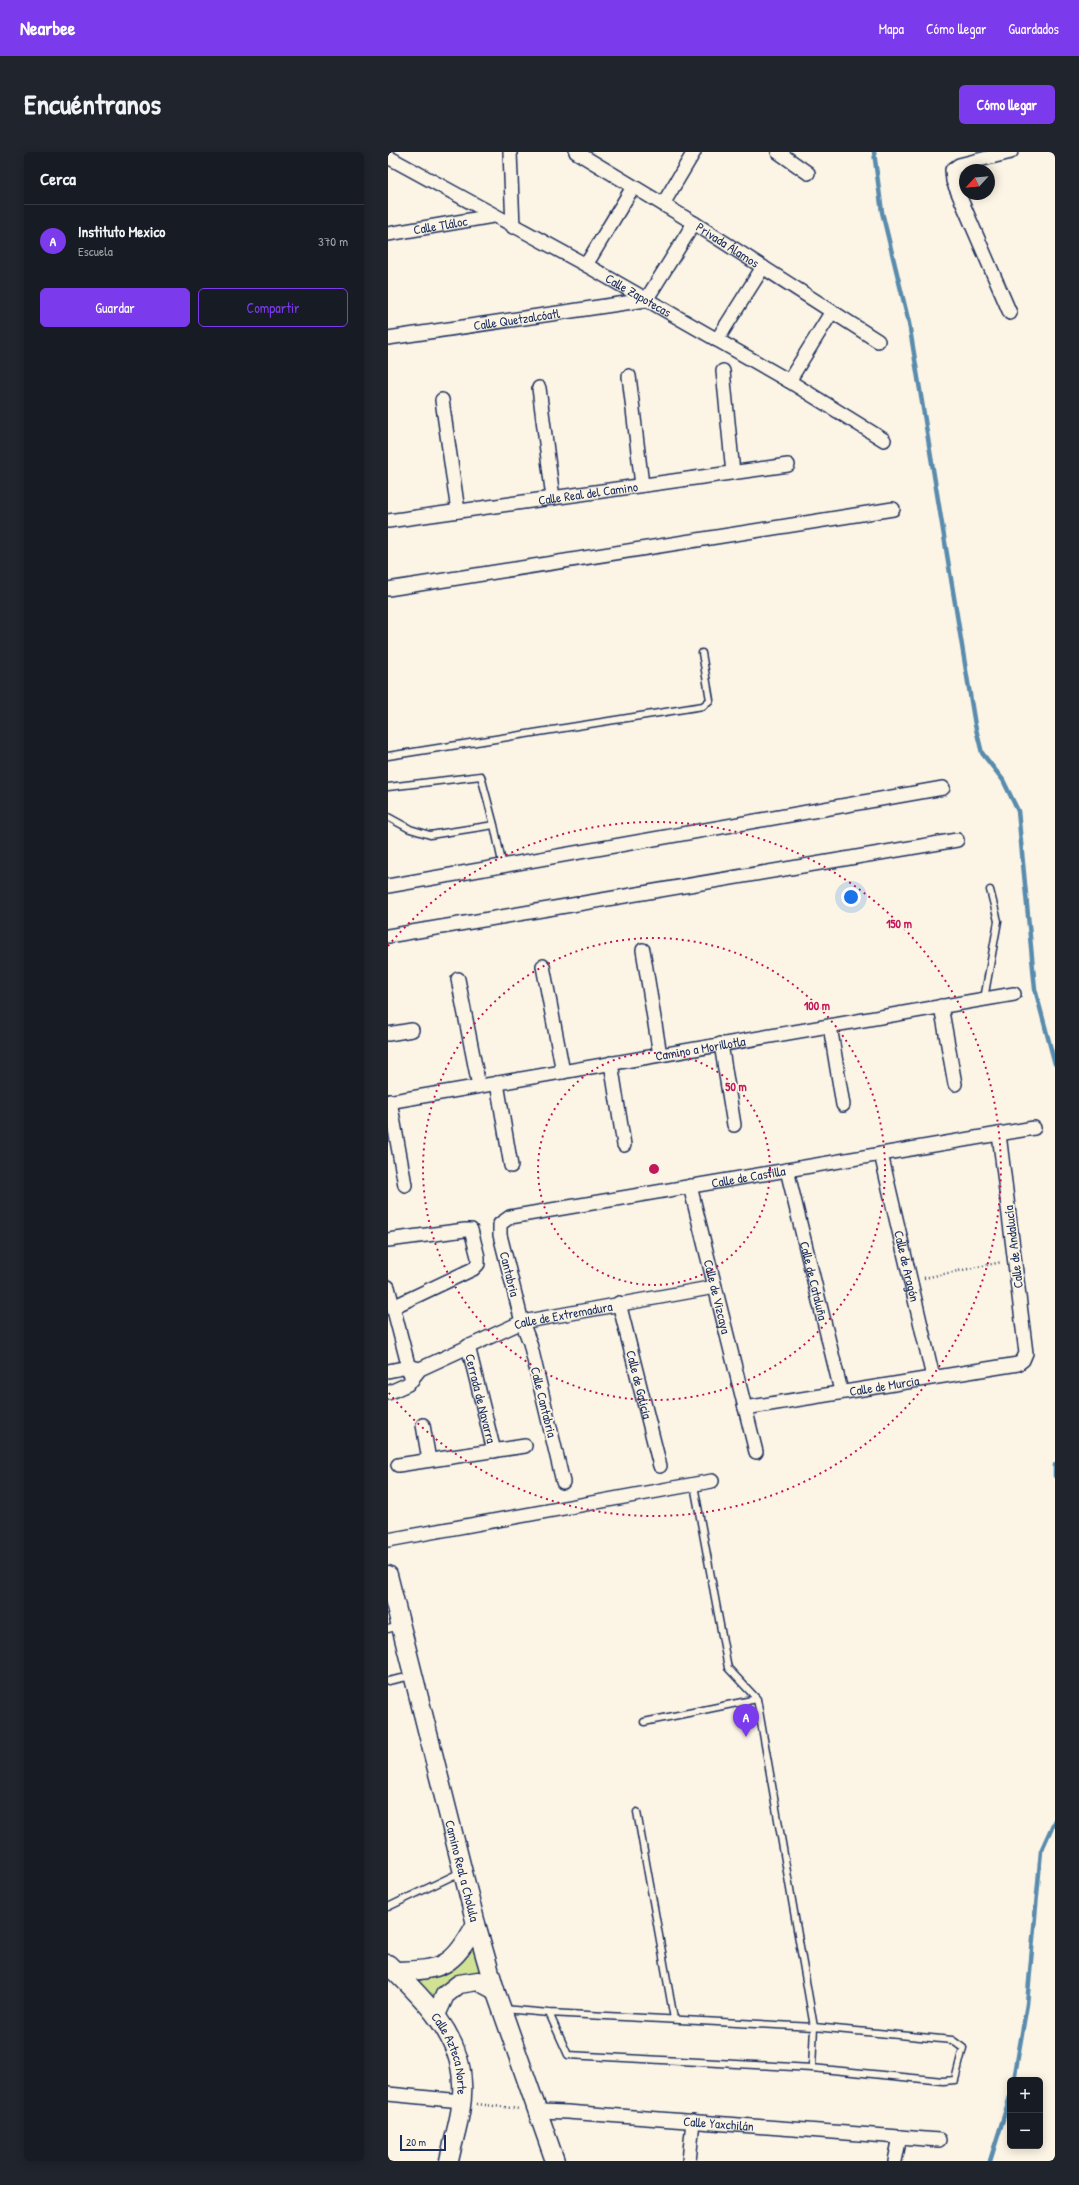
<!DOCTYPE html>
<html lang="es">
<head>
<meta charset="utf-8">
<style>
	:root { --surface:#171b24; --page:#20242c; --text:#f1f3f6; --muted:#9ea1a6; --line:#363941; --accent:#7c3aed }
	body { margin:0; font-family:"Patrick Hand",sans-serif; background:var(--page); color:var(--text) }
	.controls { position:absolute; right:12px; bottom:12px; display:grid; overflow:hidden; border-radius:6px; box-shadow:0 2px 10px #0003 }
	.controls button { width:36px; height:36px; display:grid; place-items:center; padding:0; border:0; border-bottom:1px solid var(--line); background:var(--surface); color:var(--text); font:20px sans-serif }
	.compass { position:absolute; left:571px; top:12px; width:36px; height:36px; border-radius:50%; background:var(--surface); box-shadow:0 2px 10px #0003; rotate:244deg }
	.scale { position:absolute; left:12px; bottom:10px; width:46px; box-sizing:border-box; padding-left:4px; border:2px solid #1b2f5e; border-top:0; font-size:11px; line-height:14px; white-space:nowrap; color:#1b2f5e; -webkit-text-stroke:3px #fcf5e5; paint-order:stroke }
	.you { position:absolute; left:463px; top:745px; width:14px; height:14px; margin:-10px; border:3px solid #fff; border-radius:50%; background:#1a73e8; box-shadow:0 0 0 6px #1a73e833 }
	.badge { display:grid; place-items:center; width:26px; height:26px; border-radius:50%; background:var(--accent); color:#fff; font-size:13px; font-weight:700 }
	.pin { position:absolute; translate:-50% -33px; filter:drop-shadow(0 1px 2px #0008) }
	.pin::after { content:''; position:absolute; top:21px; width:14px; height:12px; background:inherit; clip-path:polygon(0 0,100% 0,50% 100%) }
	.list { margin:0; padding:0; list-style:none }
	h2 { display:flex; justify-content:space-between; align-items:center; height:52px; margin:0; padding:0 16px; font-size:17px }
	h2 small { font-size:13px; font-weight:400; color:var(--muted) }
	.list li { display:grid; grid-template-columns:26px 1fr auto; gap:12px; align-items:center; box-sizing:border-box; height:72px; padding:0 16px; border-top:1px solid var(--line) }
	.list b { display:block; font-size:15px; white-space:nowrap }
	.list p { margin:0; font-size:13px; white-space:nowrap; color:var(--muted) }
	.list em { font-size:13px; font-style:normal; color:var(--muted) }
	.actions { display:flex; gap:8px; padding:12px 16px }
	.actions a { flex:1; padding:9px 0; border:1px solid var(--accent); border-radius:6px; text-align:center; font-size:14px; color:var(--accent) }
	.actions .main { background:var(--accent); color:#fff }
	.map { position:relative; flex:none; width:667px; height:2009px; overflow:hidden; border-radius:6px }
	header { display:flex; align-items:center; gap:24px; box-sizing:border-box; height:56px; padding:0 20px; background:var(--accent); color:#fff }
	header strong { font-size:19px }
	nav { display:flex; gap:22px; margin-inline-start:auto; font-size:14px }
	.intro { display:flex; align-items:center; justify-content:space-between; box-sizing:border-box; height:96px; padding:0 24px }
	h1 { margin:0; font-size:28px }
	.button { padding:10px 18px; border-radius:6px; background:var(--accent); color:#fff; font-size:14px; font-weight:700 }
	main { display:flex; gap:24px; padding:0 24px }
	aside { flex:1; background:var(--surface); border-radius:6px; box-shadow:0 2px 10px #0003 }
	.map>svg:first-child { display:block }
	.green { fill:#d2e295; stroke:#76887a }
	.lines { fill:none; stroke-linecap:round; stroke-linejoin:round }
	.stream { stroke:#588bad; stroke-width:4.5 }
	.service-casing { stroke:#1b2f5e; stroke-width:9 }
	.minor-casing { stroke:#1b2f5e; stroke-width:16 }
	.secondary-casing { stroke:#1b2f5e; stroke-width:21 }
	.path { stroke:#1b2f5e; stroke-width:2.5; stroke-dasharray:1 3; stroke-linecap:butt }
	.service { stroke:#fcf5e5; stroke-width:6 }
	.minor { stroke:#fcf5e5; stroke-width:13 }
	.secondary { stroke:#fcf5e5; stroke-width:18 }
	.ring { fill:none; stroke:#c2185b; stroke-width:2; stroke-dasharray:2 4 }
	.labels { text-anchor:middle; stroke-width:3.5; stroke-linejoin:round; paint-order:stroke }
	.street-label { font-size:13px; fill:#1b2f5e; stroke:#fcf5e5 }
	.centre { fill:#c2185b; stroke:#fcf5e5; stroke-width:2 }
	.ring-label { font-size:12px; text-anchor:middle; font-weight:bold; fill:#c2185b; stroke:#fcf5e5; stroke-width:3.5; stroke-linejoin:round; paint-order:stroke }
</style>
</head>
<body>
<header>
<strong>Nearbee</strong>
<nav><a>Mapa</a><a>Cómo llegar</a><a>Guardados</a></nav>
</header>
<div class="intro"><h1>Encuéntranos</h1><a class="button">Cómo llegar</a></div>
<main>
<aside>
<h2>Cerca<small></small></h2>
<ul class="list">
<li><span class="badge">A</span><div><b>Instituto Mexico</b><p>Escuela</p></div><em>370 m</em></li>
</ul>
<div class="actions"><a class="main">Guardar</a><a>Compartir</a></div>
</aside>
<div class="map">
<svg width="667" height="2009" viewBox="0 0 667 2009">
	<rect width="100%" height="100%" fill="#fcf5e5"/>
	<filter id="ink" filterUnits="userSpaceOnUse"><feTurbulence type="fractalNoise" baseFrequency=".025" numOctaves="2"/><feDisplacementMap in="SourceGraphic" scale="8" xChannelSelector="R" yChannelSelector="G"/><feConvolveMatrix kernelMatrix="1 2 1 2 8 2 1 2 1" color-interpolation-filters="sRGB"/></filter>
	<g filter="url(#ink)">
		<path class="green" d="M 85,1795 L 94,1821 L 44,1850 L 26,1830 C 52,1823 67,1817 85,1795 Z"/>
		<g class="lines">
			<path class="stream" d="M 486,0 L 494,60 L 521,171 L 587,573 L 594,601 L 615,628 L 630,659 L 647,837 L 667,912
				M 667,1313 L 667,1324
				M 626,1928 L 639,1852 L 653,1699 L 667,1668
				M 602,2009 L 622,1945"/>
			<g class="service-casing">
				<path id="service" d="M 0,604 L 315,554 L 322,548 L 314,501
					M 0,635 L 93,624 L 106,673 L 42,683 L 22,677 L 0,665
					M 106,673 L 115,715
					M 596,847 L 610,769 L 602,738
					M 306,1333 L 340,1516 L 369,1547 L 426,1875 L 424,1916
					M 0,1477 L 12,1474
					M 0,1529 L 24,1524
					M 256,1570 L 369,1547
					M 249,1660 L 286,1867
					M 0,1755 L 73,1720
					M 116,1857 L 161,1861 L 426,1875 L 564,1888 L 575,1896 L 567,1928 L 555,1929 L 424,1916 L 180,1903 L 161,1861"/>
			</g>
			<g class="minor-casing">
				<g id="minor">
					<path d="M 122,0 L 125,75"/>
					<path id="s1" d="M 188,0 L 306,71 L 490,189"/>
					<path d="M 390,0 L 420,21"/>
					<path id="s2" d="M 0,5 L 198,113 L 401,229 L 496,288"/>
					<path d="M 275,52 L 306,0"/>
					<path id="s3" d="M 0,82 L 105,64"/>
					<path d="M 198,113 L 245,35"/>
					<path d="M 622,161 L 565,29 L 564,18 L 571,13 L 623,0"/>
					<path id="s4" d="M 0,186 L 258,148 L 306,71"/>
					<path d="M 329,188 L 375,115"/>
					<path d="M 335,219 L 345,321"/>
					<path d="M 241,224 L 254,333"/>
					<path d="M 401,229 L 443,161"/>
					<path d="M 151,236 L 165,346"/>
					<path d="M 54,248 L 70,359"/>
					<path id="s5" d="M 0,369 L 400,313"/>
					<path d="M 0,437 L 505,357"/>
					<path d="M 0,734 L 555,636"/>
					<path d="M 0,784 L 569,688"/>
					<path d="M 255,798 L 272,903"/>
					<path d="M 155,814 L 175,920"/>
					<path d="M 70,827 L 91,934"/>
					<path d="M 553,854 L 567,932"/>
					<path d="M 442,874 L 455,953"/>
					<path d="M 0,882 L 24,878"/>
					<path d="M 333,892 L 346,973"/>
					<path d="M 223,911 L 236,993"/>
					<path d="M 109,931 L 123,1014"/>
					<path d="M 2,949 L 17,1033"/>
					<path id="s6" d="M 0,950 L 626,842"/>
					<path id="s7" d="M 493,1002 L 545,1225"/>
					<path id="s8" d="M 399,1018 L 453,1239"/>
					<path id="s9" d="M 302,1034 L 368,1300"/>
					<path d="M 0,1088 L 77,1078 L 83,1078 L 90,1105 L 90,1112 L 85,1117 L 5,1155"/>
					<path d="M 0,1135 L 24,1228"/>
					<path id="s10" d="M 231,1151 L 272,1314"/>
					<path id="s11" d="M 80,1194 L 106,1299"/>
					<path d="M 0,1219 L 20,1215 L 28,1216"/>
					<path id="s12" d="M 0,1241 L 20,1232 L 32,1217 L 134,1170 L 327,1135"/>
					<path id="s13" d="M 357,1256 L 630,1212 L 635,1208 L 638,1201 L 611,982"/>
					<path d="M 35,1273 L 41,1308"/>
					<path d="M 10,1313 L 137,1294"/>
					<path id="s14" d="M 175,1330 L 142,1191 L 134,1170 L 112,1083 L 112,1072 L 122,1065 L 646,976"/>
					<path d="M 0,1388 L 324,1329"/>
					<path d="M 0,1942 L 73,1949"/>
					<path id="s15" d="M 150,1959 L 179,1960 L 551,1988"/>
					<path d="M 301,2009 L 305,1969"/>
					<path d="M 507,2009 L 512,1985"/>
				</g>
			</g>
			<g class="secondary-casing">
				<g id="secondary">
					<path id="s16" d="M 0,1423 L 88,1772 L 107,1838 L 167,2009"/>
					<path id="s17" d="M 0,1812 C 33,1844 73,1882 74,1931 C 76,1957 66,1984 61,2009"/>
					<path d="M 7,1819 C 56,1818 64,1815 88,1772"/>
					<path d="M 48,1863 L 57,1843 L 71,1832 L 90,1829 L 107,1838"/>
				</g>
			</g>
			<path class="path" d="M 536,1126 L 614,1110
				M 89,1952 L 132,1957"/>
			<use href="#service" class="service"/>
			<use href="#minor" class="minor"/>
			<use href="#secondary" class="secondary"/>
		</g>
	</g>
	<g class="ring">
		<circle cx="266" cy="1017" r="116"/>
		<circle cx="266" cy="1017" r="231"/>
		<path d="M0 794A347 347 0 1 1 0 1240"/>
	</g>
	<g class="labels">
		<g class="street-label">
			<text dy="5" stroke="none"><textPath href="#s3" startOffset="53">Calle Tláloc</textPath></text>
			<text dy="5" stroke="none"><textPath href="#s1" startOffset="178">Privada Álamos</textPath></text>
			<text dy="5" stroke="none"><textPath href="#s2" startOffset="286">Calle Zapotecas</textPath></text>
			<text dy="5" stroke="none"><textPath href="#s4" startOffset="130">Calle Quetzalcóatl</textPath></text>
			<text dy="5" stroke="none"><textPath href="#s5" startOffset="202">Calle Real del Camino</textPath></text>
			<text dy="5" stroke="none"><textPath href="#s6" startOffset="317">Camino a Morillotla</textPath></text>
			<text dy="5" stroke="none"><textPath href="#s14" startOffset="520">Calle de Castilla</textPath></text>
			<text transform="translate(625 1095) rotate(-97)" y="5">Calle de Andalucía</text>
			<text dy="5" stroke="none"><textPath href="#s7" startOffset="115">Calle de Aragón</textPath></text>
			<text transform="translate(122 1122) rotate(76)" y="5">Cantabria</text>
			<text dy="5" stroke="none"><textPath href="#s8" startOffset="114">Calle de Cataluña</textPath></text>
			<text dy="5" stroke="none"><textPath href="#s9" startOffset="114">Calle de Vizcaya</textPath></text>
			<text dy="5" stroke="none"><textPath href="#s12" startOffset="195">Calle de Extremadura</textPath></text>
			<text dy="5" stroke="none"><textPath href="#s10" startOffset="84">Calle de Galicia</textPath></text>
			<text dy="5" stroke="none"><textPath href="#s13" startOffset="141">Calle de Murcia</textPath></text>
			<text dy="5" stroke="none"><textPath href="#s11" startOffset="54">Cerrada de Navarra</textPath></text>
			<text transform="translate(156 1250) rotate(76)" y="5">Calle Cantabria</text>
			<text dy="5" stroke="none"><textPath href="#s16" startOffset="305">Camino Real a Cholula</textPath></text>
			<text dy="5" stroke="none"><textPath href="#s17" startOffset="112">Calle Azteca Norte</textPath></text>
			<text dy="5" stroke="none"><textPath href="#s15" startOffset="181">Calle Yaxchilán</textPath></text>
		</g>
	</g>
	<circle cx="266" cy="1017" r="6" class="centre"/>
	<g class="ring-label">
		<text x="511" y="776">150 m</text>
		<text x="429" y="858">100 m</text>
		<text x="348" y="939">50 m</text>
	</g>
</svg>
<div class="controls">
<button>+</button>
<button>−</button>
</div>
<svg class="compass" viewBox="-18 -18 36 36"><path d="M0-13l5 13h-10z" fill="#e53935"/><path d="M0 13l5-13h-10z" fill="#9ea1a6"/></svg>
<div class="scale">20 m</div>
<div class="you"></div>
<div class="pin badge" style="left:358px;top:1585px">A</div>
</div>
</main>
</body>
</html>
